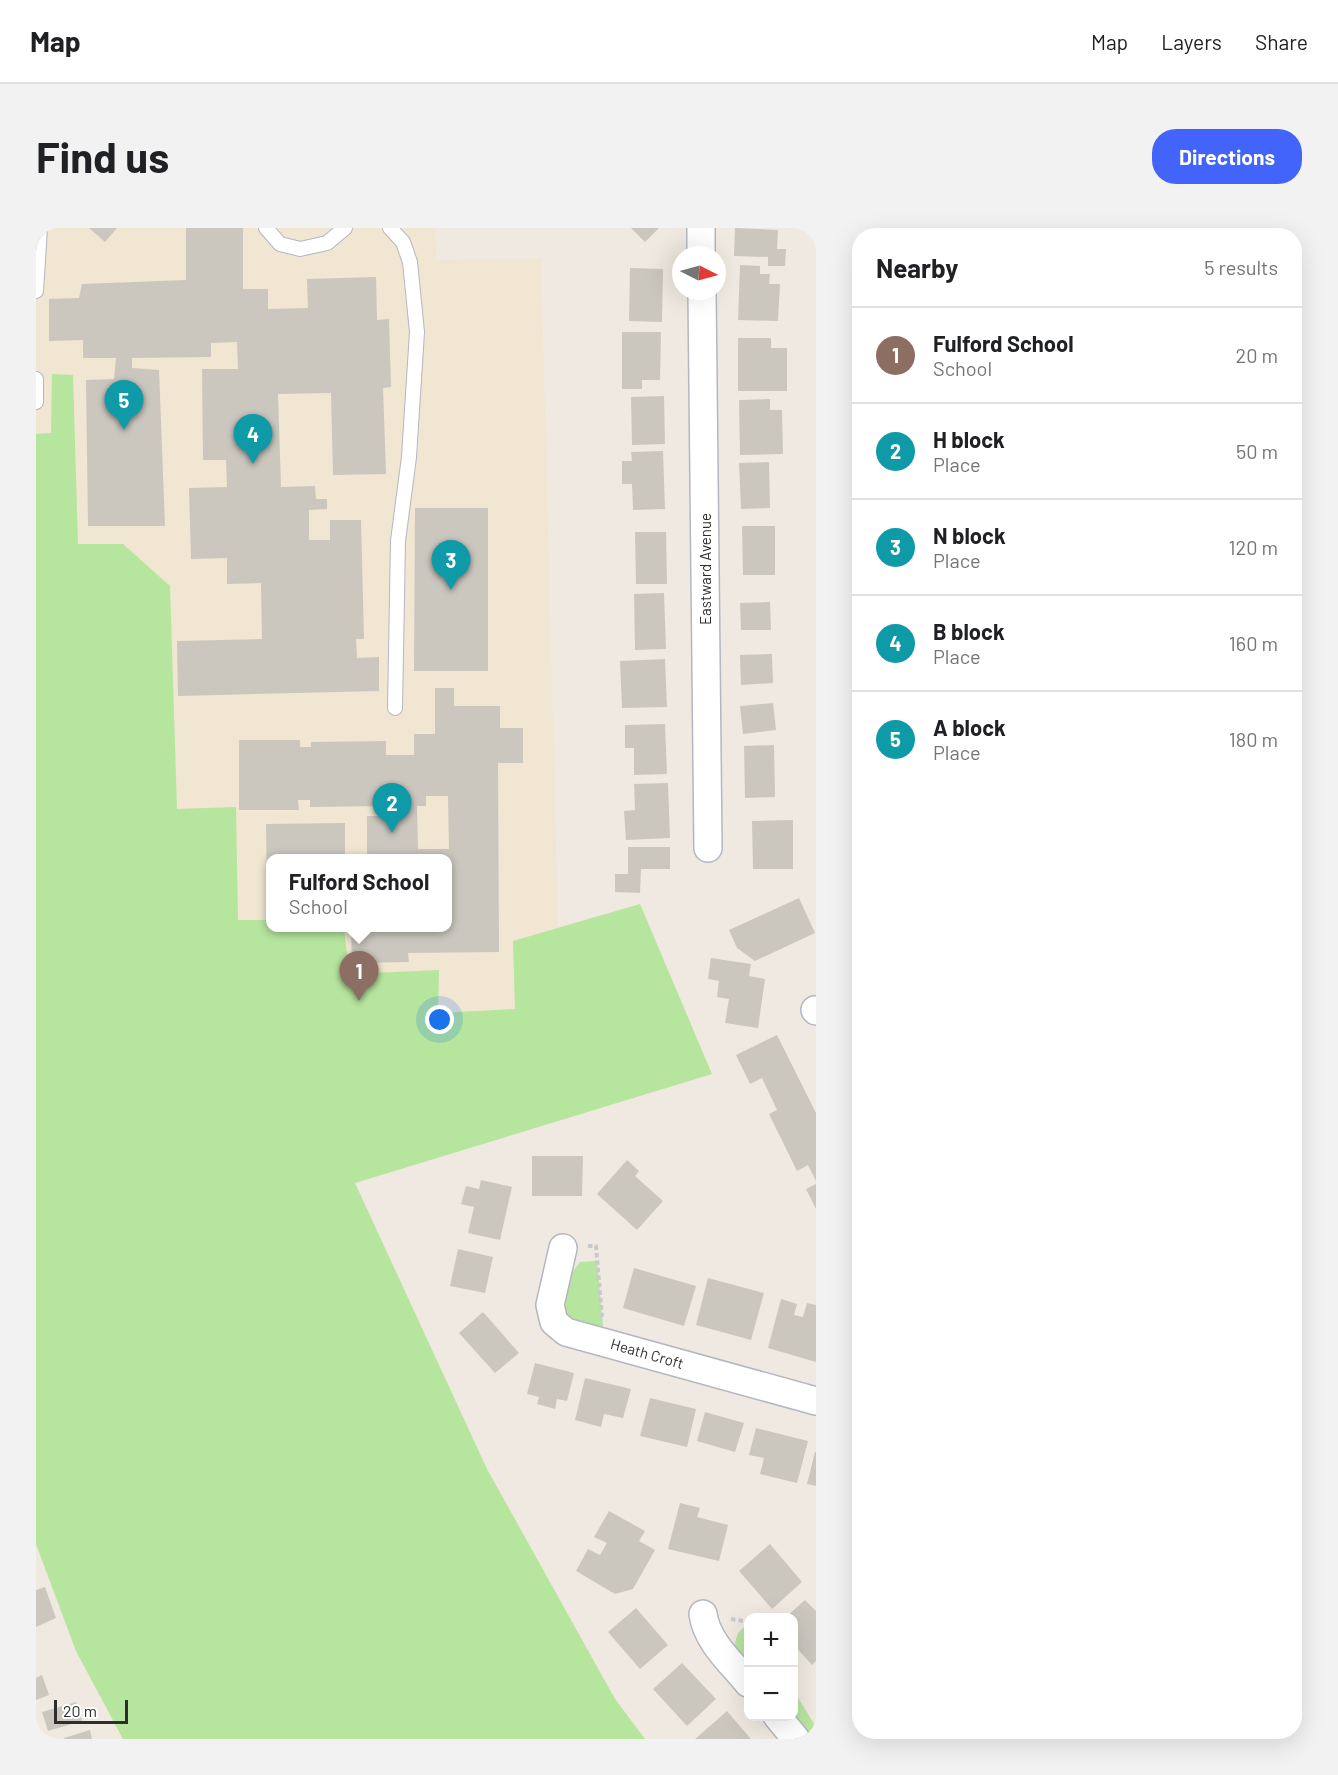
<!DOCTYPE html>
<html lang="en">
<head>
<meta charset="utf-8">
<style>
	:root { --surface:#fff; --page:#f2f2f2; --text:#202124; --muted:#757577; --line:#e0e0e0; --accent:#4264fb }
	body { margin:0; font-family:Barlow,sans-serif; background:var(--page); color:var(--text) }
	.controls { position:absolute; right:18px; bottom:18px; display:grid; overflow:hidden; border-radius:12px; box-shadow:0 6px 24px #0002 }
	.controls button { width:54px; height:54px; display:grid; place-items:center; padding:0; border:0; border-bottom:2px solid var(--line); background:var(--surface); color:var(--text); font:30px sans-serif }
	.compass { position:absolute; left:636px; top:18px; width:54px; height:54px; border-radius:50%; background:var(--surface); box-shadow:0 6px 24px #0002; rotate:96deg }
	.scale { position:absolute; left:18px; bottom:15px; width:74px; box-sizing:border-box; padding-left:6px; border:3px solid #2e2e2e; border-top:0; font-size:16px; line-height:21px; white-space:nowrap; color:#2e2e2e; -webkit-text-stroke:4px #fff; paint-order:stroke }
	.you { position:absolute; left:404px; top:792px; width:21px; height:21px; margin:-15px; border:4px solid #fff; border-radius:50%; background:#1a73e8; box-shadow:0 0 0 9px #1a73e833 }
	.badge { display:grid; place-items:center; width:39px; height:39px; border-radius:50%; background:var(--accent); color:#fff; font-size:20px; font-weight:700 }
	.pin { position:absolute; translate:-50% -50px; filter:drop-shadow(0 2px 3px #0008) }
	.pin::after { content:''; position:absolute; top:32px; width:21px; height:18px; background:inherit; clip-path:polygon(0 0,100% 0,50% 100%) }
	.popup { position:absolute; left:230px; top:626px; width:186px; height:78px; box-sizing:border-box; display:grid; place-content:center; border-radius:12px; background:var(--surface); filter:drop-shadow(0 2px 4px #0005); font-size:20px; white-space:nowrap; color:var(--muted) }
	.popup b { font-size:22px; color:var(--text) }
	.popup::after { content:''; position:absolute; left:50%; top:100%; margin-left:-12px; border:12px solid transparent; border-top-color:var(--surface) }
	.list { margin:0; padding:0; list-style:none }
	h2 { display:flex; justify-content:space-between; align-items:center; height:78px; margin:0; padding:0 24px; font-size:26px }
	h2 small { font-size:20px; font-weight:400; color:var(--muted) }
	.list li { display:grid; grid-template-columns:39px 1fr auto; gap:18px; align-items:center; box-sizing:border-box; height:96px; padding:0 24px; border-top:2px solid var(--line) }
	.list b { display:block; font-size:22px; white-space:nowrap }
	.list p { margin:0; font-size:20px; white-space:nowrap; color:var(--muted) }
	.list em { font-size:20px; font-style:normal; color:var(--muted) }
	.map { position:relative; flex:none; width:780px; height:1511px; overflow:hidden; border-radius:24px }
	header { display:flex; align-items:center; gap:36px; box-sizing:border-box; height:84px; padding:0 30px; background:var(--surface); border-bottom:2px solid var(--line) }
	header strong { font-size:28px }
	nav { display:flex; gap:33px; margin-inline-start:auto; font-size:21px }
	.intro { display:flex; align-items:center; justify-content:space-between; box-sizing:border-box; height:144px; padding:0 36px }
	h1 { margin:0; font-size:42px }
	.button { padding:15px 27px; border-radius:24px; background:var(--accent); color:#fff; font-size:21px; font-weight:700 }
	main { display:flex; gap:36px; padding:0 36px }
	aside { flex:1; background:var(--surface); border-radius:24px; box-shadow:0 6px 24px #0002 }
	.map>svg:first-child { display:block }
	.education { fill:#f0e6d1; fill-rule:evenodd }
	.green { fill:#b6e59e }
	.building { fill:#cbc7bf; fill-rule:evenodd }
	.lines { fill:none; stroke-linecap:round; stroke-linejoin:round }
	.lane-casing { stroke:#b4b7c1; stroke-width:16 }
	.street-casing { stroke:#b4b7c1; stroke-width:30 }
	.path { stroke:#c9c9c9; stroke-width:4; stroke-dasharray:4.5 3; stroke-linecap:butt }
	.lane { stroke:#fff; stroke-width:14 }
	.street { stroke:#fff; stroke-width:27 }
	.labels { text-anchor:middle; stroke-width:4.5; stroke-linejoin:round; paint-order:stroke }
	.street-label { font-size:15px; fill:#2e2e2e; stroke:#fff }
</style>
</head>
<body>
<header>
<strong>Map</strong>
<nav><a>Map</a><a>Layers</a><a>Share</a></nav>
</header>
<div class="intro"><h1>Find us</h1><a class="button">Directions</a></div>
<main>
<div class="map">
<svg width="780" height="1511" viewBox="0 0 780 1511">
	<rect width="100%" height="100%" fill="#efe9e1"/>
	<path class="education" d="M 0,0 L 399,0 L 400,32 L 505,30 L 522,699 L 604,676 L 676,846 L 319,955 L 451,1241 L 579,1471 L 609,1511 L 87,1511 L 40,1423 L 0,1316 ZM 234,630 L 412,630 L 412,700 L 234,700 Z"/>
	<path class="green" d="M 16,146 L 37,147 L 42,316 L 87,316 L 134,358 L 141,581 L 200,579 L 202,692 L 234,692 L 234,700 L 308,700 L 313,746 L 403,742 L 402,785 L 479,781 L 477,713 L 604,676 L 676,846 L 319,955 L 451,1241 L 579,1471 L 609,1511 L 87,1511 L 40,1423 L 0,1316 L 0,206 L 15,205 Z
		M 561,1033 L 567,1098 L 541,1097 L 530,1089 C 529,1065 528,1053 544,1034 Z
		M 712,1395 L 712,1440 L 698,1418 L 702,1405 Z
		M 758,1463 L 780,1499 L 780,1511 L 773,1511 L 754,1489 L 758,1488 Z"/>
	<path class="building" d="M 53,0 L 81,0 L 69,14 Z
		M 150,0 L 207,0 L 207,61 L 232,61 L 232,81 L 272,80 L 271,51 L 340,49 L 341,92 L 353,91 L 355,159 L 347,160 L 350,246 L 297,247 L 295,165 L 242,166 L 245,259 L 279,258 L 280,271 L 291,271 L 291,281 L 273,282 L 273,312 L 294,312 L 294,292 L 325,292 L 328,411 L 320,411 L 321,430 L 343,429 L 343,463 L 142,468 L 141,413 L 226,411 L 225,355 L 191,356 L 191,330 L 155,331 L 153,260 L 191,259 L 190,232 L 167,232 L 166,141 L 202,141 L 201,114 L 175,115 L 175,129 L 96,130 L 96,140 L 123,142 L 129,298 L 52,298 L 50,152 L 78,151 L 80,130 L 47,130 L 47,112 L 13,113 L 13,71 L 43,70 L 46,56 L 150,52 Z
		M 595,0 L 623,0 L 609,14 Z
		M 699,0 L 742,2 L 741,21 L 750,21 L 749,38 L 732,38 L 732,29 L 698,28 Z
		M 704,37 L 724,38 L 724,46 L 734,46 L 733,56 L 744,56 L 742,93 L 702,92 Z
		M 594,40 L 627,41 L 626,94 L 593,93 Z
		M 586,104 L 625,104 L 624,152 L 606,152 L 606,161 L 586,161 Z
		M 702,110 L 735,110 L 735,120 L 751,120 L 751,163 L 702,163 Z
		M 628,168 L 629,216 L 596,217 L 595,169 Z
		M 734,171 L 734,182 L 746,182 L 747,226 L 704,227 L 703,172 Z
		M 627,223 L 629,281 L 597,282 L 596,256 L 586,256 L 586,233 L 596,233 L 595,224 Z
		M 733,234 L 734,280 L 705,281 L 703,235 Z
		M 379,280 L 452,280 L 452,443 L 378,443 Z
		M 706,298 L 739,298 L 739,347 L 707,347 Z
		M 599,304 L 630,304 L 631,356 L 600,356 Z
		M 628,365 L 630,421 L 599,422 L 598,366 Z
		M 734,374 L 735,402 L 705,402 L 704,375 Z
		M 736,426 L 737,455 L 705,457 L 704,427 Z
		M 629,431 L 631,479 L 586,480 L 584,433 Z
		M 399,460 L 418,460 L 418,478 L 464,478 L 464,500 L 487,500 L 487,535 L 462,535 L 463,724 L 372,725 L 373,734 L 316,735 L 315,700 L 412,700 L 412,630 L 343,630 L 343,628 L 331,628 L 331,588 L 345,588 L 345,578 L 274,579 L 274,572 L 262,572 L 263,582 L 203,582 L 203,512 L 264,512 L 264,519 L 275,519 L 275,514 L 350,513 L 350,527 L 378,527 L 378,506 L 399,506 ZM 390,568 L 412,568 L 413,621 L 382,621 L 381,578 L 390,578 Z
		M 737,475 L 740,502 L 707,506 L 704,478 Z
		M 629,496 L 631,546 L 598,547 L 598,520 L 589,520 L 589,497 Z
		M 738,517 L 739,569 L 709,570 L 708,518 Z
		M 632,555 L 634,610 L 590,612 L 588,583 L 599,582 L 598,556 Z
		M 757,592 L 757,641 L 717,641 L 716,593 Z
		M 309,595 L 309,630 L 234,630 L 234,663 L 231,663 L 230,596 Z
		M 592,619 L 634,619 L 634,641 L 605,641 L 604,665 L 579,664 L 579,646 L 592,646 Z
		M 763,670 L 779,705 L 719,733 L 701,720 L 693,702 Z
		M 675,730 L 715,736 L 713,748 L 729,751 L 722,800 L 689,795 L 693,771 L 681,769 L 683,753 L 672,751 Z
		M 741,807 L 780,885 L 780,953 L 772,937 L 761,943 L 733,886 L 741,882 L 726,850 L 714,856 L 700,827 Z
		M 496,928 L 547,928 L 546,968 L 496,968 Z
		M 591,932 L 603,943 L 599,948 L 627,973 L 601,1002 L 561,966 Z
		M 445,952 L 476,959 L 464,1012 L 432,1005 L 438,979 L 425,976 L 430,958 L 443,961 Z
		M 780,956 L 780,981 L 770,961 Z
		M 422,1021 L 457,1029 L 449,1065 L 414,1058 Z
		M 598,1040 L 660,1058 L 648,1098 L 587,1080 Z
		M 672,1050 L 728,1065 L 715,1112 L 660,1097 Z
		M 745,1071 L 761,1076 L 758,1087 L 767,1089 L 771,1075 L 780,1077 L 780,1134 L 732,1120 Z
		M 447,1084 L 483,1125 L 459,1145 L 423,1105 Z
		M 499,1135 L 538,1145 L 531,1173 L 521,1171 L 519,1181 L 501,1176 L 503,1169 L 491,1166 Z
		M 549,1150 L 595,1161 L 587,1190 L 568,1186 L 565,1199 L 539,1192 Z
		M 614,1170 L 660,1181 L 651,1219 L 604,1208 Z
		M 669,1184 L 708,1195 L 699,1224 L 661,1213 Z
		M 720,1200 L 772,1213 L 761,1255 L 724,1246 L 728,1230 L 713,1227 Z
		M 779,1224 L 780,1224 L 780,1258 L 771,1256 Z
		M 644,1275 L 664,1280 L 661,1289 L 692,1297 L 683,1333 L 632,1321 Z
		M 573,1283 L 609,1303 L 603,1313 L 619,1322 L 597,1361 L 579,1366 L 540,1343 L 552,1321 L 564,1327 L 571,1315 L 558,1309 Z
		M 734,1316 L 766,1354 L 736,1381 L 703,1343 Z
		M 9,1359 L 20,1390 L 0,1399 L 0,1362 Z
		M 769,1372 L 780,1383 L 780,1433 L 776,1437 L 758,1417 L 758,1389 L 750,1389 Z
		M 600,1380 L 632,1417 L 604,1441 L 572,1404 Z
		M 646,1435 L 680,1471 L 651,1498 L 617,1461 Z
		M 6,1447 L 13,1467 L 0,1472 L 0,1450 Z
		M 40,1474 L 46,1493 L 12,1503 L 6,1484 Z
		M 691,1483 L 715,1511 L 659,1511 Z
		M 54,1502 L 56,1511 L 28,1511 L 28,1510 Z"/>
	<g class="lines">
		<g class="lane-casing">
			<path id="lane" d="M 230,0 L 244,16 L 264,21 L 291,15 L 309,0
				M 354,0 L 367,14 L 374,34 L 381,104 L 373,229 L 362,313 L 359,480
				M 0,63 L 4,0
				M 0,151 L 0,174"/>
		</g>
		<g class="street-casing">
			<path id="street" d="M 665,0 L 665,27
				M 666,63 L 672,620
				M 779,782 L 780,783
				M 527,1020 L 514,1077 L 518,1094 L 530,1104 L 780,1173
				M 667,1386 C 671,1414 695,1434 712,1455
				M 741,1488 L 760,1511"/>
		</g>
		<path class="path" d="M 552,1018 L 560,1018 L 566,1089
			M 695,1391 L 712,1394"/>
		<use href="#lane" class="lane"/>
		<use href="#street" class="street"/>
	</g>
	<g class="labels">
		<g class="street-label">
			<text transform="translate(670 341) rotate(-90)" y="5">Eastward Avenue</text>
			<text transform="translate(611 1126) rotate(16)" y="5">Heath Croft</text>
		</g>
	</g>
</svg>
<div class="controls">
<button>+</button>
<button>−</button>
</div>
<svg class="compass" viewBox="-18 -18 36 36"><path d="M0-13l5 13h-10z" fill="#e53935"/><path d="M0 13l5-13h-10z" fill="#757577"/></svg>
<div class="scale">20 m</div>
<div class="you"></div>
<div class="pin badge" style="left:323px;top:773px;background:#8d6e63">1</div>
<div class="popup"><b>Fulford School</b>School</div>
<div class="pin badge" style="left:356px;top:605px;background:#0f9aa8">2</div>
<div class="pin badge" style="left:415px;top:362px;background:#0f9aa8">3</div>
<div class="pin badge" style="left:217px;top:236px;background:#0f9aa8">4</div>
<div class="pin badge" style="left:88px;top:202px;background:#0f9aa8">5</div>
</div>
<aside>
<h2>Nearby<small>5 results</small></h2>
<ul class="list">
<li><span class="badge" style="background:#8d6e63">1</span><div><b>Fulford School</b><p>School</p></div><em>20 m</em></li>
<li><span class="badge" style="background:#0f9aa8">2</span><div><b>H block</b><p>Place</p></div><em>50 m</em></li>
<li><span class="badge" style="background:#0f9aa8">3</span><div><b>N block</b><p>Place</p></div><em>120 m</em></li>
<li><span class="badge" style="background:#0f9aa8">4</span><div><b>B block</b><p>Place</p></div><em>160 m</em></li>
<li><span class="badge" style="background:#0f9aa8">5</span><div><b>A block</b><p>Place</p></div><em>180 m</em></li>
</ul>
</aside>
</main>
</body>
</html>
